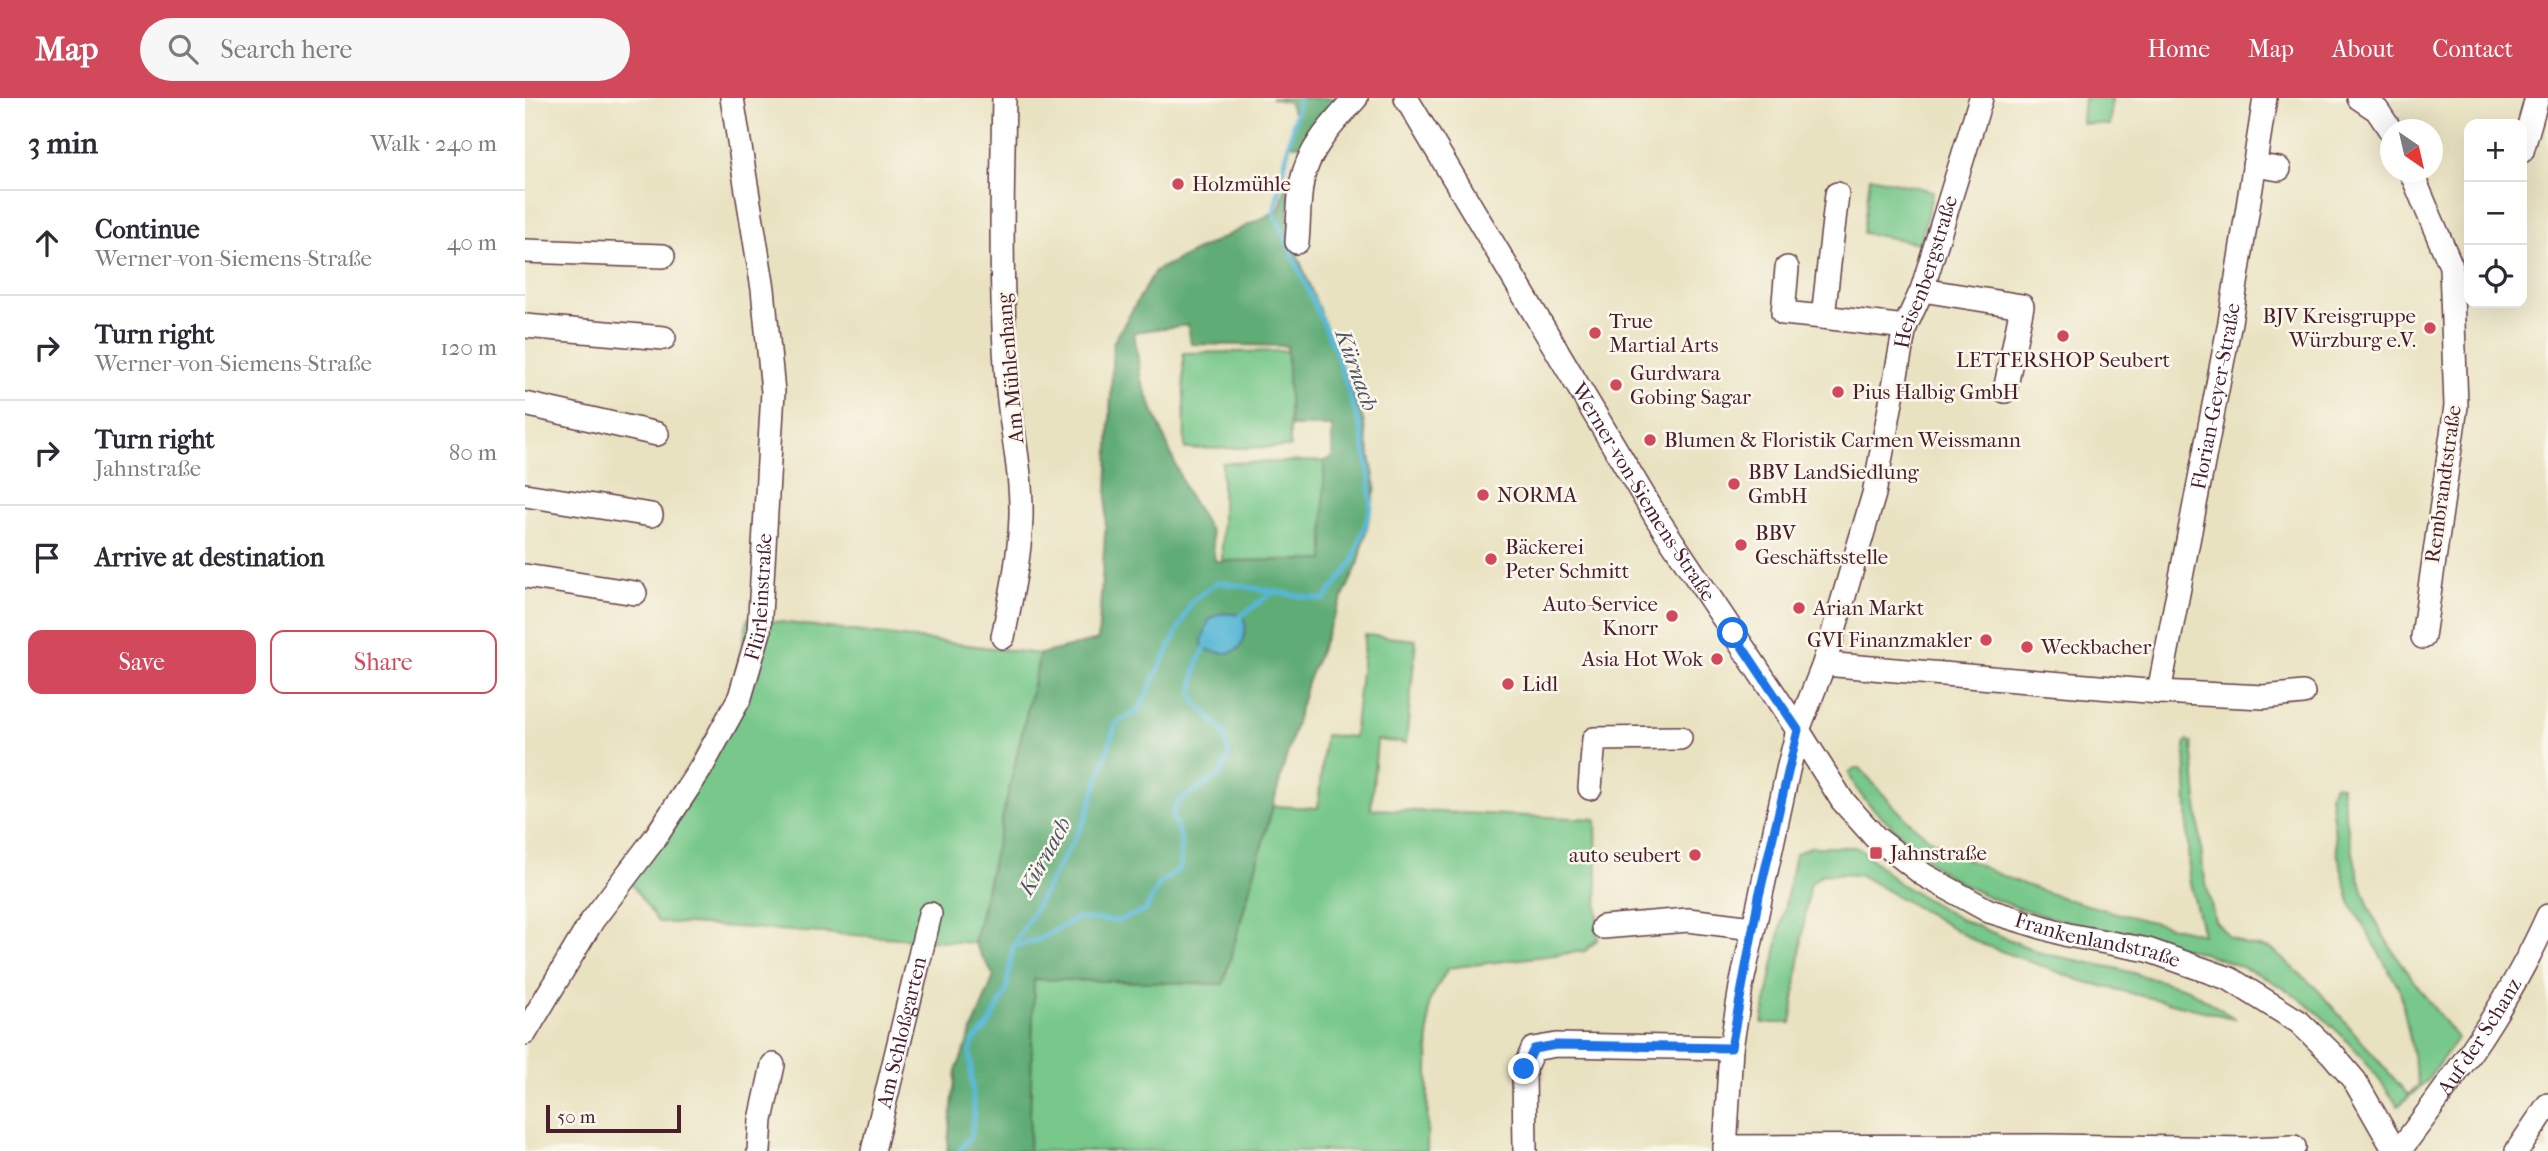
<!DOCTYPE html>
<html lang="en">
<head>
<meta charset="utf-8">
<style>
	:root { --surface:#fff; --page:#f7f7f7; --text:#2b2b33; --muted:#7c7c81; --line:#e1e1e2; --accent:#d1495b }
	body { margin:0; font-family:"IM FELL French Canon",serif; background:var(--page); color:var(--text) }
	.controls { position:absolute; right:21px; top:21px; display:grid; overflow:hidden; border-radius:14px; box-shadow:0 7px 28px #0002 }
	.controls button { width:63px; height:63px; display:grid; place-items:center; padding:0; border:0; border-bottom:2px solid var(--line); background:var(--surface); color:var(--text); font:35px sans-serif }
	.compass { position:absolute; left:1855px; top:21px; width:63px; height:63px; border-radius:50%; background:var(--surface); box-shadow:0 7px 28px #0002; rotate:146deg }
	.scale { position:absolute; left:21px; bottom:18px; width:135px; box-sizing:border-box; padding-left:7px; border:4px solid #4a1f2b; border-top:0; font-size:19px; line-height:24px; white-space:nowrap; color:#4a1f2b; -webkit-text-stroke:5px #fbf7ec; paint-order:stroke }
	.stop { position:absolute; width:21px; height:21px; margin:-16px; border:5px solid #1a73e8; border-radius:50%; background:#fff }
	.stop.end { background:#1a73e8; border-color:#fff; box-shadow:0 2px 7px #0008 }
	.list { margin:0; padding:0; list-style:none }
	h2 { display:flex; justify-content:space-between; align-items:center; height:91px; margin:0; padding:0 28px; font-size:30px }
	h2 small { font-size:23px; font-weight:400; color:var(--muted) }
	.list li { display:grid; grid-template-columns:46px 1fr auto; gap:21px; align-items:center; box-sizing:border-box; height:105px; padding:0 28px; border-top:2px solid var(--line) }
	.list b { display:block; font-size:26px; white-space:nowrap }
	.list p { margin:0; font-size:23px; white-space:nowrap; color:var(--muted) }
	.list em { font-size:23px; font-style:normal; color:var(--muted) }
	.actions { display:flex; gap:14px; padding:21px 28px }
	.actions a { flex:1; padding:16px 0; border:2px solid var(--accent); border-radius:14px; text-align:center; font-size:24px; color:var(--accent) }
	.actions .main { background:var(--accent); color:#fff }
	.icon { flex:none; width:38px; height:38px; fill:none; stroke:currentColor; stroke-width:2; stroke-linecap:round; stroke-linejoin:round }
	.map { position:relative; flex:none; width:2023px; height:1053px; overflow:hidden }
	header { display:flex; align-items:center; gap:42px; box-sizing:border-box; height:98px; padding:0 35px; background:var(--accent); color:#fff }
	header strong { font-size:33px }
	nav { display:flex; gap:38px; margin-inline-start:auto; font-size:24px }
	.search { width:490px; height:63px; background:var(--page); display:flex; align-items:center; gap:18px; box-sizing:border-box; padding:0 24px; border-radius:38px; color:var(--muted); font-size:26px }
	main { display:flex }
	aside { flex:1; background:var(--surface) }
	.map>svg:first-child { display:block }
	.green { fill:#77c88a; stroke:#60745a; stroke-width:2 }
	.forest { fill:#61ac76; stroke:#566650; stroke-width:2; fill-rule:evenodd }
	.water { fill:#57b7d6; stroke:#506b80; stroke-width:2 }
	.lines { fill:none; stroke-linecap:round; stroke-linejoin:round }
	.stream { stroke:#57b7d6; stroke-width:5 }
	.minor-casing { stroke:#623c42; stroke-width:26 }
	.minor { stroke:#fff; stroke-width:23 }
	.route { stroke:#1a73e8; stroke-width:9 }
	.poi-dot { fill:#d1495b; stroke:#fbf7ec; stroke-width:2.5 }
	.labels { text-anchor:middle; stroke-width:5; stroke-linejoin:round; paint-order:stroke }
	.poi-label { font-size:21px; fill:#4a1f2b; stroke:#fbf7ec; text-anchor:start }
	.street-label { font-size:21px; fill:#4a1f2b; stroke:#fbf7ec }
	.water-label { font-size:23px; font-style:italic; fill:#4f5467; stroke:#fbf7ec }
</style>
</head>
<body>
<header>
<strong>Map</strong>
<div class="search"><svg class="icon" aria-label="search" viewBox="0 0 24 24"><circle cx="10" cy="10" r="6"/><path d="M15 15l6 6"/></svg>Search here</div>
<nav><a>Home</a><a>Map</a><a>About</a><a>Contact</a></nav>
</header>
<main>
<aside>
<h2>3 min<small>Walk · 240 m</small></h2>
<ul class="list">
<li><svg class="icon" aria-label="ahead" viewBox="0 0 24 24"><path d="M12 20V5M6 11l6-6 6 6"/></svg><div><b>Continue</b><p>Werner-von-Siemens-Straße</p></div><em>40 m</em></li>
<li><svg class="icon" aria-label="right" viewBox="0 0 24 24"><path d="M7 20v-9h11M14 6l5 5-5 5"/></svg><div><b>Turn right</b><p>Werner-von-Siemens-Straße</p></div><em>120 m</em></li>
<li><svg class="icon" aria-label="right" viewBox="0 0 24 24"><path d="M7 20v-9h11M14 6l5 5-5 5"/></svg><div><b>Turn right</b><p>Jahnstraße</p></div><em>80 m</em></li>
<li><svg class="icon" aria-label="arrive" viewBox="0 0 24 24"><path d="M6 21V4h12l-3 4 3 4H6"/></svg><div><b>Arrive at destination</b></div></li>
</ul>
<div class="actions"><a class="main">Save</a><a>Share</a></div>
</aside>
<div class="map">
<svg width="2023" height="1053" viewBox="0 0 2023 1053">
	<rect width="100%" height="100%" fill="#fbf7ec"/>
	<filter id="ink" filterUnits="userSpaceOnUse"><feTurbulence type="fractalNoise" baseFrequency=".0143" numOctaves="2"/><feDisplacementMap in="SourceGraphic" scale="14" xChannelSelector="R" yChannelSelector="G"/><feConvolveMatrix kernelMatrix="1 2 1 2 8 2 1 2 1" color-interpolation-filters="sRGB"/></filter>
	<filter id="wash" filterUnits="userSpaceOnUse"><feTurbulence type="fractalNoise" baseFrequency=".00686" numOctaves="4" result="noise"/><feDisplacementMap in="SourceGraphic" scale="28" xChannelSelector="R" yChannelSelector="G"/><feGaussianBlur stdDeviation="1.57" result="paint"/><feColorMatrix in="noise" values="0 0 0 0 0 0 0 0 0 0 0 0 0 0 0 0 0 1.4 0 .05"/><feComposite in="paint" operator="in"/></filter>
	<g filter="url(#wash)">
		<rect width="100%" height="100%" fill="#e9e2c1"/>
		<path class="green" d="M 1559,0 L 1587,0 L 1585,27 L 1557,25 Z
			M 1345,79 L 1408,93 L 1395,145 L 1338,135 Z
			M 763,253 L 765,349 L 660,351 L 658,255 Z
			M 799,363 L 800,462 L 697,463 L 697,365 Z
			M 223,520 L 515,556 L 449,845 L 133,824 L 95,769 C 133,713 177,657 204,594 C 214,570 218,545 223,520 Z
			M 840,537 L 891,542 L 881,645 L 852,642 L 846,711 L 1071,721 L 1073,841 L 1060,853 L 923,870 L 904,904 L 902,1053 L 504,1053 L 509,881 L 698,886 L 748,708 L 793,710 L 800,637 L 829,639 Z
			M 1663,642 L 1667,645 L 1678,772 L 1690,823 L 1704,839 L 1722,847 L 1747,851 L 1792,891 L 1883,997 L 1894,987 L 1875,892 L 1825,804 L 1812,754 L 1805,696 L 1809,687 L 1816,688 C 1822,728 1829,771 1844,809 C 1863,854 1903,902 1932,940 L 1900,985 L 1873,1008 C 1835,952 1790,901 1726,873 C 1635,832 1529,834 1441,788 C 1413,774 1389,750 1367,728 C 1351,713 1331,697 1324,675 L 1330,670 L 1335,670 C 1354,691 1383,727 1407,742 C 1490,793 1584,814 1678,836 L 1664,781 L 1660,646 Z
			M 1285,749 L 1333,749 L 1375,786 L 1435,821 L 1516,855 L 1594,871 L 1663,891 L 1711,921 L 1557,883 L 1454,845 L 1335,777 L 1297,776 L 1284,787 L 1266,925 L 1237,925 L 1270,756 Z"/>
		<path class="forest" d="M 746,0 L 813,0 L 801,14 L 786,46 L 765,47 L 769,16 L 763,4 Z
			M 764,77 L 764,136 L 838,322 L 851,389 L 834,464 L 807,523 L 782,585 L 698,886 L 509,881 L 504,1053 L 422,1053 L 431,973 L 469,878 L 449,845 L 515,556 L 573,542 L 581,421 L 588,245 L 630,173 L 754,112 ZM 663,227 L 666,246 L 762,248 L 765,328 L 807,328 L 807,360 L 799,363 L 799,462 L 690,463 L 686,434 L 661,393 L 616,282 L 609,234 Z"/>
		<path class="water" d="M 696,515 L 718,517 C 723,532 721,555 700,555 C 693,555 685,552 678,551 L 677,543 L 684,522 Z"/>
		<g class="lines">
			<path class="stream" d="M 712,521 L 748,494
				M 488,849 L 515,841 L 552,820 L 593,823 L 621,812 L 634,787 L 655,770 L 656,742 L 647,716 L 654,703 L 695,678 L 704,657 L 698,633 L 671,605 L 667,596 L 672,566 L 681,548
				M 434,1053 L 446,1038 L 449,1016 L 445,955 L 448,944 L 464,927 L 481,894 L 488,849 L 561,720 L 591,625 L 614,612 L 667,503 L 693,484 L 799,502 L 828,464 L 846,409 L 844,372 L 836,331 L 809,250 L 749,115 L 774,0"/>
		</g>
	</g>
	<g filter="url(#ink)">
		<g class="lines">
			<g class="minor-casing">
				<g id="minor">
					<path id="s1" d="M 881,0 L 1133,422 L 1273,632 L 1317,702 L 1350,739 L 1399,777 L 1464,813 L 1543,837 L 1623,852 L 1705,881 L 1774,924 L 1807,956 L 1830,983 L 1870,1053"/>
					<path d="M 1834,0 L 1852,12 L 1866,33"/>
					<path d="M 1997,53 L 2012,0"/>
					<path d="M 1729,67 L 1754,71"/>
					<path d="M 1886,74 L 1926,168 L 1931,308 L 1898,539"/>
					<path d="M 1312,96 L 1298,219 L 1380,229"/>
					<path d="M 772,144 C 774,124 773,103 777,83 C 783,51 810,23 831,0"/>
					<path d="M 0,153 L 138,158"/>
					<path d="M 1262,170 L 1258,215 L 1298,219"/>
					<path d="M 1397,192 L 1497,208 L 1480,293"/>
					<path d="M 0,228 L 139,240"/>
					<path d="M 0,306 L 132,336"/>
					<path d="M 0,397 L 126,417"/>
					<path d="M 0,478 L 110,495"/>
					<path d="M 478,539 C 486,499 495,459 496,418 C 497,372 485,327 482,281 C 475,188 477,93 479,0"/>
					<path d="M 1299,566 L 1634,594 L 1739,599 L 1778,595"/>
					<path id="s2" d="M 1634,594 L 1705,224 L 1740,0"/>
					<path d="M 1065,690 L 1069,641 L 1155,640"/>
					<path d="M 1078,829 L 1163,822 L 1228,830"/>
					<path id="s3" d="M 0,935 L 67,823 L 130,740 L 176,670 L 215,599 L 234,534 L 248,294 L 238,191 L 207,0"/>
					<path d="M 1200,1049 L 1524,1048 L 1725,1051 L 1769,1049"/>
					<path d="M 234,1053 L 236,1022 L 248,967"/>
					<path id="s4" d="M 348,1053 L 405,816"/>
					<path d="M 1000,1053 L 999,971 L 1008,951 L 1031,947 L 1206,950"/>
					<path id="s5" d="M 1200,1053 L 1206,950 L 1216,889 L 1263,672 L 1273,632 L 1299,566 L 1349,396 L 1380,229 L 1397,192 L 1456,0"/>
					<path id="s6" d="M 1874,1053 C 1930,979 1985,903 2023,818"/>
					<path d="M 1992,1053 L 2023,1007"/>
				</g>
			</g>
			<use href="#minor" class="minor"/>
		</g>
	</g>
	<g class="lines" filter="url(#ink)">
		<path class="route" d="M 999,971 L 1009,951 L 1031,947 L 1206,950 L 1234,798 L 1273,632 L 1208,535"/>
	</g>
	<g class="poi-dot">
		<circle cx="653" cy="86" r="7"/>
		<circle cx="1905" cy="230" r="7"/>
		<circle cx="1070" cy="235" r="7"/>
		<circle cx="1538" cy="238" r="7"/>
		<circle cx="1091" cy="287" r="7"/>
		<circle cx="1313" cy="294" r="7"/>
		<circle cx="1125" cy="342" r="7"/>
		<circle cx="1209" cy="386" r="7"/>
		<circle cx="958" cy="397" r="7"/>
		<circle cx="1216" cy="447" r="7"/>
		<circle cx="966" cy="461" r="7"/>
		<circle cx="1274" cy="510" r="7"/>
		<circle cx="1147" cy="518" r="7"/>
		<circle cx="1461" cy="542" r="7"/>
		<circle cx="1502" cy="549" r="7"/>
		<circle cx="1192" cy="561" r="7"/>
		<circle cx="983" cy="586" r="7"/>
		<rect x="1344" y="748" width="14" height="14" rx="3.5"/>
		<circle cx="1170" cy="757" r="7"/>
	</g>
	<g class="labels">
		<g class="poi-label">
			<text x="667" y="93">Holzmühle</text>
			<text x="1891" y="225" text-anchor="end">BJV Kreisgruppe<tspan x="1891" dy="24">Würzburg e.V.</tspan></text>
			<text x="1084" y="230">True<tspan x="1084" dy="24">Martial Arts</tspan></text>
			<text x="1538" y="269" text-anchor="middle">LETTERSHOP Seubert</text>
			<text x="1105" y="282">Gurdwara<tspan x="1105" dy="24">Gobing Sagar</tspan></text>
			<text x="1327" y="301">Pius Halbig GmbH</text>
			<text x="1139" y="349">Blumen &amp; Floristik Carmen Weissmann</text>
			<text x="1223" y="381">BBV LandSiedlung<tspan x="1223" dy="24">GmbH</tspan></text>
			<text x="972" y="404">NORMA</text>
			<text x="1230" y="442">BBV<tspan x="1230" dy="24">Geschäftsstelle</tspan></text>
			<text x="980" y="456">Bäckerei<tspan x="980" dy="24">Peter Schmitt</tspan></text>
			<text x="1133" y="513" text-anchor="end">Auto-Service<tspan x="1133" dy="24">Knorr</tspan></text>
			<text x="1288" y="517">Arian Markt</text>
			<text x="1447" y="549" text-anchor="end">GVI Finanzmakler</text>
			<text x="1516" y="556">Weckbacher</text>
			<text x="1178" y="568" text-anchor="end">Asia Hot Wok</text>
			<text x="997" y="593">Lidl</text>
			<text x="1365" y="762">Jahnstraße</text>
			<text x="1156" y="764" text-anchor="end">auto seubert</text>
		</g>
		<g class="street-label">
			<text dy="7" stroke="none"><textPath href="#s5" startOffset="905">Heisenbergstraße</textPath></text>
			<text transform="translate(485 270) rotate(-95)" y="7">Am Mühlenhang</text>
			<text dy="7" stroke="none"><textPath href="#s2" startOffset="301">Florian-Geyer-Straße</textPath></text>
			<text transform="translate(1918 386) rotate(-82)" y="7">Rembrandtstraße</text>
			<text dy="7" stroke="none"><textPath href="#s1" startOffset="460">Werner-von-Siemens-Straße</textPath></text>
			<text dy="7" stroke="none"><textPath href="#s3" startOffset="502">Flürleinstraße</textPath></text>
			<text dy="7" stroke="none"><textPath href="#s1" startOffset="1125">Frankenlandstraße</textPath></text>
			<text dy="7" stroke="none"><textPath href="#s4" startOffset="122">Am Schloßgarten</textPath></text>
			<text dy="7" stroke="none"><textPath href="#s6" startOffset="140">Auf der Schanz</textPath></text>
		</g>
		<g class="water-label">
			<text transform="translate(832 272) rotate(70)" y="8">Kürnach</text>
			<text transform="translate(519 758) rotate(-61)" y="8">Kürnach</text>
		</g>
	</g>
</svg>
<div class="controls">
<button>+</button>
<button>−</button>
<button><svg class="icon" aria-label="locate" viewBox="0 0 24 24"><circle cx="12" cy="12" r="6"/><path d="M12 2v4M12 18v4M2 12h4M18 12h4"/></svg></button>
</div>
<svg class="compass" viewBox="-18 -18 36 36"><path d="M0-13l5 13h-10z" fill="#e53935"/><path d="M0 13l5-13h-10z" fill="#7c7c81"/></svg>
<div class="scale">50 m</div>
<div class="stop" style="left:1208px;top:535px"></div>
<div class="stop end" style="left:999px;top:971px"></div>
</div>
</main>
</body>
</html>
